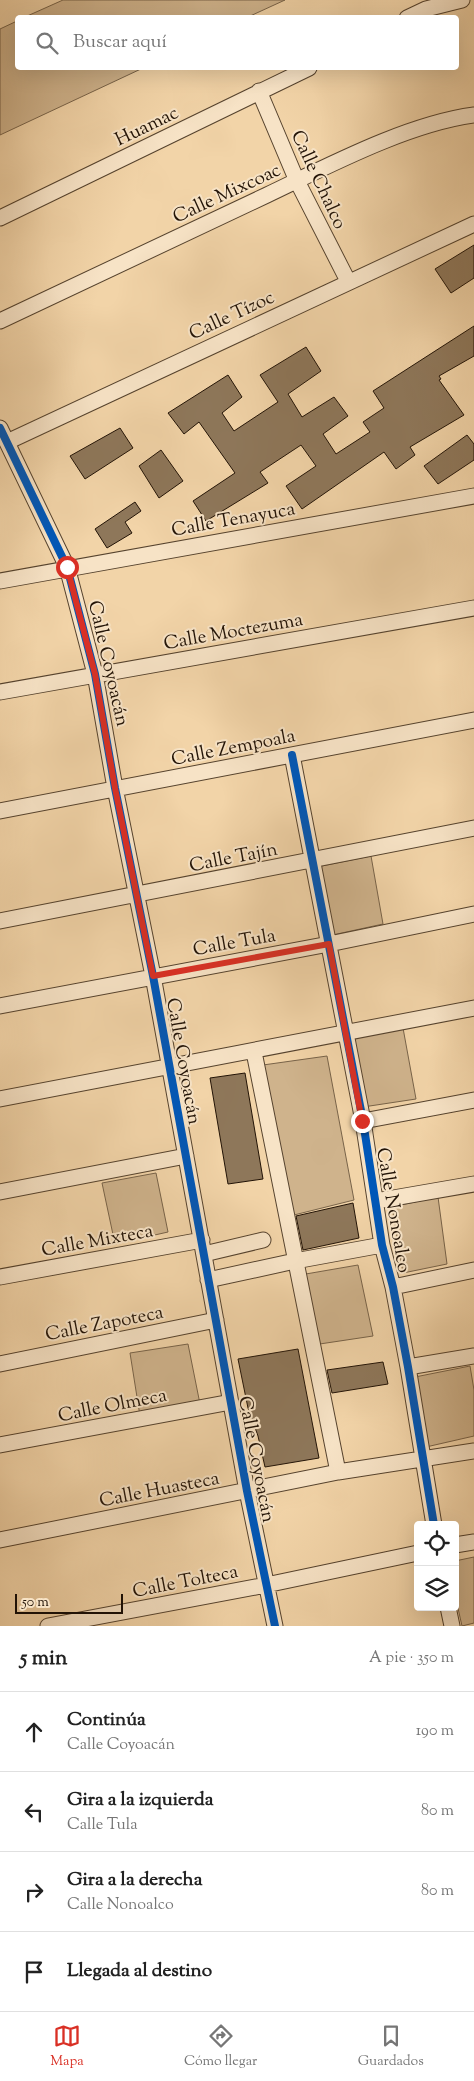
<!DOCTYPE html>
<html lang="es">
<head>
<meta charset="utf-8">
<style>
	:root { --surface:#fff; --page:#f6f6f6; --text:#222; --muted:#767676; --line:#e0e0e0; --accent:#d93025 }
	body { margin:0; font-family:"Sorts Mill Goudy",serif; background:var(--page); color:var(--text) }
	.controls { position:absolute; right:15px; bottom:15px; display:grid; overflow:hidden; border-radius:5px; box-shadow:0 5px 20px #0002 }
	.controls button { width:45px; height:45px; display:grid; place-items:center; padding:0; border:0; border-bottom:1px solid var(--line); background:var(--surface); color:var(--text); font:25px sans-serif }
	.scale { position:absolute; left:15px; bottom:12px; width:108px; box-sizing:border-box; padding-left:5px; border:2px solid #221306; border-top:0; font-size:14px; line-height:18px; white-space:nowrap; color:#221306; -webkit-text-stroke:4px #f7e3c6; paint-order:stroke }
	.stop { position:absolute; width:15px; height:15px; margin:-11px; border:4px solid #d93025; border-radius:50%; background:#fff }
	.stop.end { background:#d93025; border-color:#fff; box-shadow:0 1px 5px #0008 }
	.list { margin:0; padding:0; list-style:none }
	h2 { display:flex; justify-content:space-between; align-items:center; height:65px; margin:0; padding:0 20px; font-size:21px }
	h2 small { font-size:16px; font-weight:400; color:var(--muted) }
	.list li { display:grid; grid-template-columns:32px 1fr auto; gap:15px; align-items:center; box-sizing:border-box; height:80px; padding:0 20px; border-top:1px solid var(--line) }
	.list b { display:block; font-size:19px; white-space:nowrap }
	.list p { margin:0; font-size:16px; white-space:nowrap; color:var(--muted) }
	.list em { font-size:16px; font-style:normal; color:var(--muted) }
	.icon { flex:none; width:28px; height:28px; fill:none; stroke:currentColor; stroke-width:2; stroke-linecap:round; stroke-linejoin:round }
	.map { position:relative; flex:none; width:474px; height:1626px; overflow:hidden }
	.search { position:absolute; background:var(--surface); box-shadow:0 5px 20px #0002; left:15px; right:15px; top:15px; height:55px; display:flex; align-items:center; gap:12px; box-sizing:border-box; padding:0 18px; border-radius:5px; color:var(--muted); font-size:19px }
	.sheet { height:385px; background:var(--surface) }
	nav { display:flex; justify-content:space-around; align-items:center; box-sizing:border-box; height:70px; border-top:1px solid var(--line); background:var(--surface); font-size:14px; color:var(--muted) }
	nav a { display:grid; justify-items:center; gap:2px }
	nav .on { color:var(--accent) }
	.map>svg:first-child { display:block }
	.green { fill:#cfb38c; stroke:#786349 }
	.building { fill:#8e775a; stroke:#221306 }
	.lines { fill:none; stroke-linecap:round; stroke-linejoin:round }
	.minor-casing { stroke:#56432e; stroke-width:17 }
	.minor { stroke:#f7e3c6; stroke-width:15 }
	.cycleway-casing { stroke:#f7e3c6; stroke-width:11 }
	.cycleway { stroke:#0057b8; stroke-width:8 }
	.route { stroke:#d93025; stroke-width:6 }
	.labels { text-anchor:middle; stroke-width:4; stroke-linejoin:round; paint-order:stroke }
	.street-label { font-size:19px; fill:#221306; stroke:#f7e3c6 }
</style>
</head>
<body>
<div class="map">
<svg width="474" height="1626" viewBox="0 0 474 1626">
	<rect width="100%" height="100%" fill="#f2d4a8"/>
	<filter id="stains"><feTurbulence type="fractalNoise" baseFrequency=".004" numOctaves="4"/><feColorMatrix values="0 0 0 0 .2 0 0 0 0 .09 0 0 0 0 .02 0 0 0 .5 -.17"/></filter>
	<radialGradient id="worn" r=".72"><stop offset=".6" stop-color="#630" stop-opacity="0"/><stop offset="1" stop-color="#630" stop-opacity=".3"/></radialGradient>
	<path class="green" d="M 63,0 L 285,0 L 248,17 L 25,17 Z
		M 17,21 L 18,68 L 143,68 L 0,135 L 0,29 Z
		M 371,856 L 383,924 L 328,936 L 317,867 Z
		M 403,1028 L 416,1099 L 363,1107 L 350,1039 Z
		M 327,1056 L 354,1200 L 290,1216 L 263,1065 Z
		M 156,1173 L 168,1232 L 115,1244 L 102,1183 Z
		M 438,1197 L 447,1264 L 403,1273 L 392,1207 Z
		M 358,1265 L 373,1336 L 313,1345 L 300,1275 Z
		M 188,1344 L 200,1404 L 140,1416 L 130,1353 Z
		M 470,1366 L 474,1390 L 474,1436 L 426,1447 L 415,1377 Z
		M 474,1557 L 474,1623 L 462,1626 L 455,1595 L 455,1561 Z"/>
	<path class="building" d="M 474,245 L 474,278 L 451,293 L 435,269 Z
		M 474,326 L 474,356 L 439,376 L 441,379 L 439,380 L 464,415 L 410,447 L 415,455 L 396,469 L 384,452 L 302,509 L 286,486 L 316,466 L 301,445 L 260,472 L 268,483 L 206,521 L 193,501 L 235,473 L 199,422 L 184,434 L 168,413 L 228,375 L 242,397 L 222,413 L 234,431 L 278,402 L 260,375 L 306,347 L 321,371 L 288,394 L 302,417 L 334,397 L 348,416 L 323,434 L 336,454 L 370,432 L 363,422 L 384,408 L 373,391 Z
		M 120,428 L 133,448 L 85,479 L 70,456 Z
		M 467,435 L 474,444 L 474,460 L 438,484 L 424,466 Z
		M 161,450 L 183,481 L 159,498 L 139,466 Z
		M 135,502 L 141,511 L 125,522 L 132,533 L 107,548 L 95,529 Z
		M 245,1073 L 263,1179 L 228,1184 L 210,1078 Z
		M 353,1203 L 359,1238 L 303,1250 L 296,1216 Z
		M 298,1349 L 319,1458 L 265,1467 L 258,1436 L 248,1408 L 238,1359 Z
		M 383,1362 L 388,1384 L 332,1393 L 327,1370 Z"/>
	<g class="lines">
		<g class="minor-casing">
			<path id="minor" d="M 407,18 L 426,9 L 462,0
				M 259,91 L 297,181 L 348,281
				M 0,218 L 309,68
				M 0,321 C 89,279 178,237 267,195 C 328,166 407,124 474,115
				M 0,428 L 67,567 L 95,674 L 115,788 L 153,976 L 247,1491 L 275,1626
				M 7,442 L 474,224
				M 0,581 L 474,496
				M 0,692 L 474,608
				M 292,755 L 363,1121 L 382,1245 L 393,1287 L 408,1367 L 434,1525
				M 0,811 L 474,720
				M 0,921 L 474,828
				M 0,1006 L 329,944 L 474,914
				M 254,1052 L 338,1472
				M 0,1099 C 158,1070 316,1037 474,1008
				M 363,1121 L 474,1100
				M 0,1192 L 186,1156
				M 376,1201 L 474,1184
				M 204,1254 L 263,1240
				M 0,1277 L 202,1240
				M 208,1280 L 295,1261 L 382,1245
				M 393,1287 L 474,1270
				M 0,1364 L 216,1320
				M 408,1367 L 474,1356
				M 0,1445 L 231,1402
				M 0,1540 L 338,1472 L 474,1451
				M 455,1545 L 474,1542
				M 448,1607 L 452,1626
				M 48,1626 L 266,1585 L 418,1553"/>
		</g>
		<use href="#minor" class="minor"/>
		<g class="cycleway-casing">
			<path id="cycleway" d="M 0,428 L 67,567 L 95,674 L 115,788 L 153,976 L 247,1491 L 275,1626
				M 292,755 L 363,1121 L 382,1245 L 393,1287 L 408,1367 L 434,1525"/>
		</g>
		<use href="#cycleway" class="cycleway"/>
	</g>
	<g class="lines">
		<path class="route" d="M 67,567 L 95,674 L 115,788 L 153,976 L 329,944 L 362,1121"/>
	</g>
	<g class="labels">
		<g class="street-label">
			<text transform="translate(146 125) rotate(-26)" y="7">Huamac</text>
			<text transform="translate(320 179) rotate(65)" y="7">Calle Chalco</text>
			<text transform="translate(226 192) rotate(-25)" y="7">Calle Mixcoac</text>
			<text transform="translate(231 314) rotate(-25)" y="7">Calle Tízoc</text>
			<text transform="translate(233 518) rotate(-10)" y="7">Calle Tenayuca</text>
			<text transform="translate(233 630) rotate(-10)" y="7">Calle Moctezuma</text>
			<text transform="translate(110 663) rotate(77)" y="7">Calle Coyoacán</text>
			<text transform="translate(233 746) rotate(-11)" y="7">Calle Zempoala</text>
			<text transform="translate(233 856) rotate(-11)" y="7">Calle Tajín</text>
			<text transform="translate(234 941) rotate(-10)" y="7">Calle Tula</text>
			<text transform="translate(185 1061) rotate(80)" y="7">Calle Coyoacán</text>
			<text transform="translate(395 1210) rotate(80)" y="7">Calle Nonoalco</text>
			<text transform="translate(97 1239) rotate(-10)" y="7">Calle Mixteca</text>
			<text transform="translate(104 1322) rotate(-11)" y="7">Calle Zapoteca</text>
			<text transform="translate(112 1404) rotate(-11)" y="7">Calle Olmeca</text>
			<text transform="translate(258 1459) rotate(79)" y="7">Calle Coyoacán</text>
			<text transform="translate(159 1488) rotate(-11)" y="7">Calle Huasteca</text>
			<text transform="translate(185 1580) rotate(-11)" y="7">Calle Tolteca</text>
		</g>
	</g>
	<rect width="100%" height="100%" filter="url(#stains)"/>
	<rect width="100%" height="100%" fill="url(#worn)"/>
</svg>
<div class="controls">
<button><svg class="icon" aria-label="locate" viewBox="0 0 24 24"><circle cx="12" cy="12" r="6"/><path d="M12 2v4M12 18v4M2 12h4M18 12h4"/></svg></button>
<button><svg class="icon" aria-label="layers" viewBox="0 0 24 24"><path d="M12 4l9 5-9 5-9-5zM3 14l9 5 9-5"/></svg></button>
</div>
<div class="scale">50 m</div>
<div class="stop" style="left:67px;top:567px"></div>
<div class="stop end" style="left:362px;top:1121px"></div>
<div class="search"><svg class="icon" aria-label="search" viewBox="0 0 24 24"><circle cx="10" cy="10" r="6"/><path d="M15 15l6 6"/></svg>Buscar aquí</div>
</div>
<section class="sheet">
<h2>5 min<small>A pie · 350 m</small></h2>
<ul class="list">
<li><svg class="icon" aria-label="ahead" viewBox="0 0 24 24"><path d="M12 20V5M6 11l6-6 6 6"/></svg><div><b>Continúa</b><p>Calle Coyoacán</p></div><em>190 m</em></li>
<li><svg class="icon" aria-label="left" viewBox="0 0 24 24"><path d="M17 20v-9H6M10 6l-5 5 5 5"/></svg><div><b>Gira a la izquierda</b><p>Calle Tula</p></div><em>80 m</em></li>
<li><svg class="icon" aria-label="right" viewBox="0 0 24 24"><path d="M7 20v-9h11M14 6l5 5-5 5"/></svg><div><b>Gira a la derecha</b><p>Calle Nonoalco</p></div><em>80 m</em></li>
<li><svg class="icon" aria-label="arrive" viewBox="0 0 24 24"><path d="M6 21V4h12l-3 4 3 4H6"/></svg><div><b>Llegada al destino</b></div></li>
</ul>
</section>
<nav>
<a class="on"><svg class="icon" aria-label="map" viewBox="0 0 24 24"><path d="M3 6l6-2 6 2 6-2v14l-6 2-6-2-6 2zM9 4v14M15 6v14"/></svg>Mapa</a>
<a><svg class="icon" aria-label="directions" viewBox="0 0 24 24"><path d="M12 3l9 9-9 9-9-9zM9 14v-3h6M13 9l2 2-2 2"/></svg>Cómo llegar</a>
<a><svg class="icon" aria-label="saved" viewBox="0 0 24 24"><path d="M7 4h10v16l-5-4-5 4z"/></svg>Guardados</a>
</nav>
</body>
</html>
